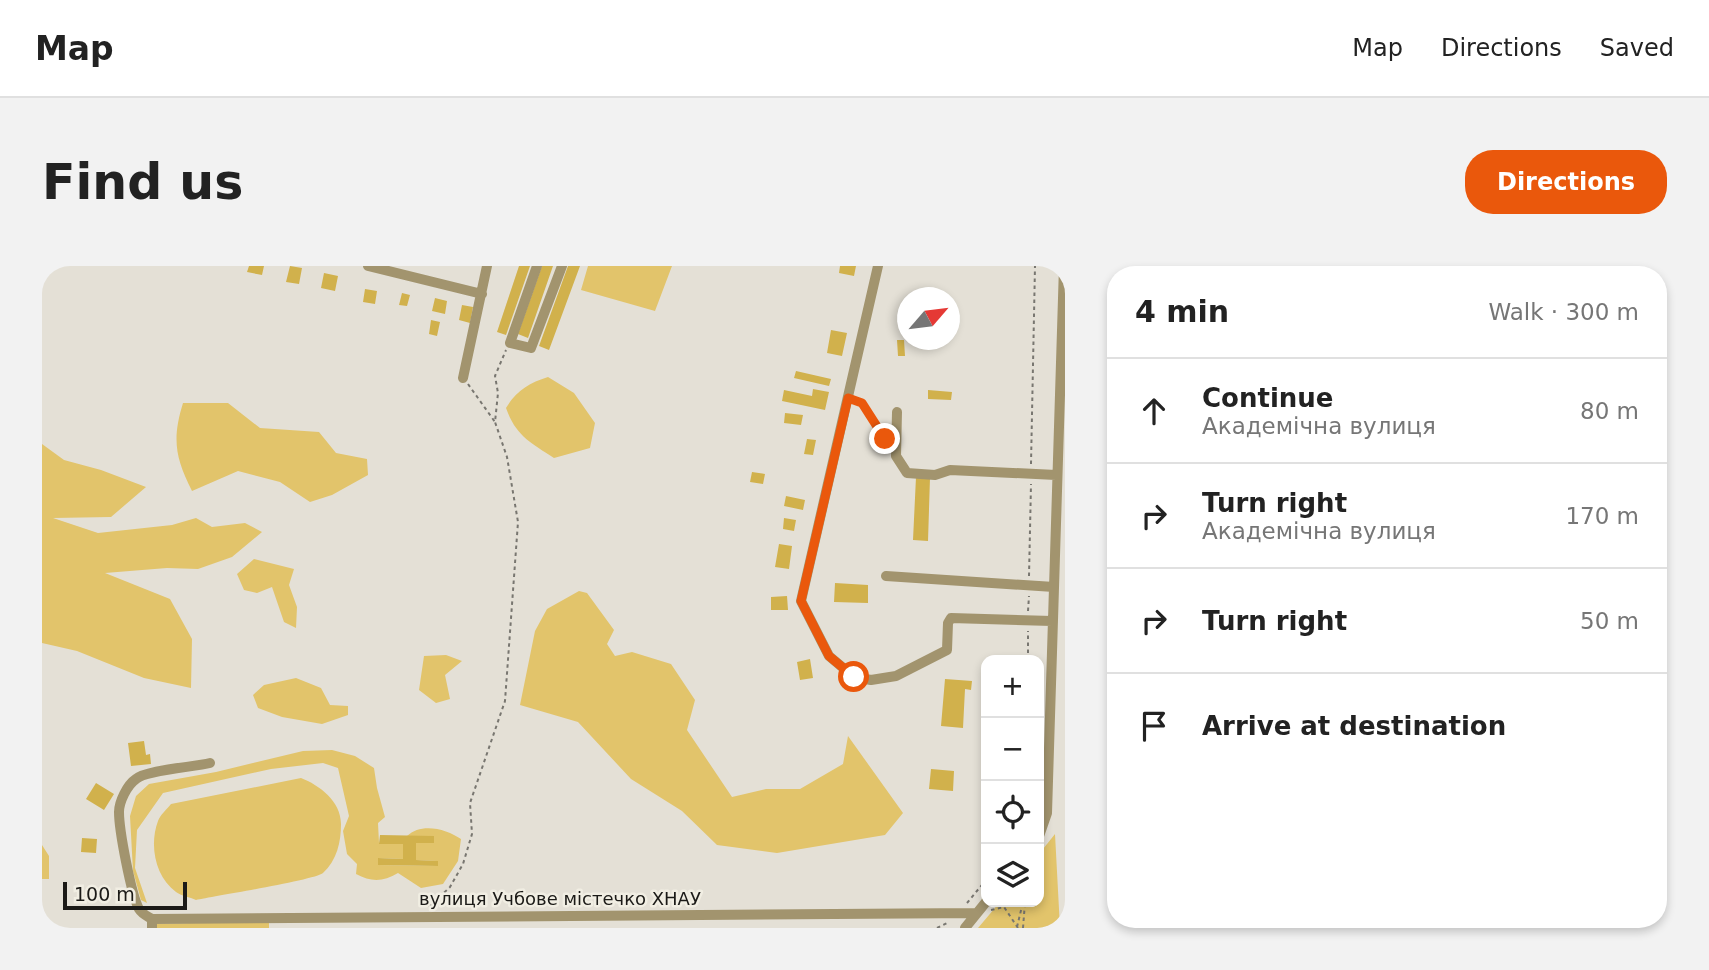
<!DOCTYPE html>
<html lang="en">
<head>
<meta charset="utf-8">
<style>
	:root { --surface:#fff; --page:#f2f2f2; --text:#222; --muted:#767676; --line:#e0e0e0; --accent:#ea580c }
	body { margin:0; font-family:"DejaVu Sans",sans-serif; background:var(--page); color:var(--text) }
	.controls { position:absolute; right:21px; bottom:21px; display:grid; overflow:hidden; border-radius:14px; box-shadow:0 4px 10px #0003 }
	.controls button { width:63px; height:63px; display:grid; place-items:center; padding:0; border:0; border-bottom:2px solid var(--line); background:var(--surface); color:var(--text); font:35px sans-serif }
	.compass { position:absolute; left:855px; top:21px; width:63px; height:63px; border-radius:50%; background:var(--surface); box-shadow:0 4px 10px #0003; rotate:62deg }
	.scale { position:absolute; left:21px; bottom:18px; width:124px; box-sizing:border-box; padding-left:7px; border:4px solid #1b1a17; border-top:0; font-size:19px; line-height:24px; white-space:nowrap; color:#1b1a17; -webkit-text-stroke:5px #f1eee3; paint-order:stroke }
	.stop { position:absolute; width:21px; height:21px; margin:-16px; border:5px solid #ea580c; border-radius:50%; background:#fff }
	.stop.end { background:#ea580c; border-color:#fff; box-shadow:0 2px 7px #0008 }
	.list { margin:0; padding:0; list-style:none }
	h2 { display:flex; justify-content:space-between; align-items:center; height:91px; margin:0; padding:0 28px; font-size:30px }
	h2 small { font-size:23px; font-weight:400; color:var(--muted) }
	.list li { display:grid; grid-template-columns:46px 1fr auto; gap:21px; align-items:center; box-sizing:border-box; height:105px; padding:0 28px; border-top:2px solid var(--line) }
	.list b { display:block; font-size:26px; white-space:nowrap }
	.list p { margin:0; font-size:23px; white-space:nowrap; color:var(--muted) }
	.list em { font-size:23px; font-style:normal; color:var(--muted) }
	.icon { flex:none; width:38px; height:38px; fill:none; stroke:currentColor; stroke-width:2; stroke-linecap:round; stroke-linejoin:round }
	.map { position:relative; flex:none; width:1023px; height:662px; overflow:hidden; border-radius:28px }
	header { display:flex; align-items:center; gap:42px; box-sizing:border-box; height:98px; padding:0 35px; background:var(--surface); border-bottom:2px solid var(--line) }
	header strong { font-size:33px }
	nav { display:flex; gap:38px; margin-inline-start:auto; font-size:24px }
	.intro { display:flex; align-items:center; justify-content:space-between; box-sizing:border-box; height:168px; padding:0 42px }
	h1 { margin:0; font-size:49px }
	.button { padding:18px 32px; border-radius:28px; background:var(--accent); color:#fff; font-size:24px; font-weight:700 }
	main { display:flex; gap:42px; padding:0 42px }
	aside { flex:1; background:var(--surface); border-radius:28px; box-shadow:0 4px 10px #0003 }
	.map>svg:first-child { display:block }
	.green { fill:#e2c46b }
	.building { fill:#d1b14c }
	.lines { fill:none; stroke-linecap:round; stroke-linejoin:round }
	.path { stroke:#787670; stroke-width:2; stroke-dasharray:3.5 3.5; stroke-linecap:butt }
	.minor { stroke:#a2946e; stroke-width:10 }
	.route { stroke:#ea580c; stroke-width:9 }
	.labels { text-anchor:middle; stroke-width:5; stroke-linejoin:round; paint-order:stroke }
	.street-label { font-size:18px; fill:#1b1a17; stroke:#f1eee3 }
</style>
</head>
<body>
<header>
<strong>Map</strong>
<nav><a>Map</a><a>Directions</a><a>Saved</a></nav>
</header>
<div class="intro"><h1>Find us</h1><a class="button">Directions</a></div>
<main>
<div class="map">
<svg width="1023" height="662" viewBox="0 0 1023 662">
	<rect width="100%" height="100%" fill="#e4e0d6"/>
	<path class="green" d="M 546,0 L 630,0 L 613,45 L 539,24 Z
		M 506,111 L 532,127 L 553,157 L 548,182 L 512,192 C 488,176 474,170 464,142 C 474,125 487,117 506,111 Z
		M 141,137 L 186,137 L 218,162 L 277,166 L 294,187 L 325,193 L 326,209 L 290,229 L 268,236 L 238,216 L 196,205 L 150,225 C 133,191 130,173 141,137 Z
		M 0,178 L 22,194 L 59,204 L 104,221 L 69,251 L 11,252 L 56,267 L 130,259 L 154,252 L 170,261 L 203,257 L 220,266 L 190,291 L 156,303 L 125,302 L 63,307 L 128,333 L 150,373 L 149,422 L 102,412 L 35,385 L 0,377 Z
		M 212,293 L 252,303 L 247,319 L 255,341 L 254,362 L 242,356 L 230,321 L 215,327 L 202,324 L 195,308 Z
		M 537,325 L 545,327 L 572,364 L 565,378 L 573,390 L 590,386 L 629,398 L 653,434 L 645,464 L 690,531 L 724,523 L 758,523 L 801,498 L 806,470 L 861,547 L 843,569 L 735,587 L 675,579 L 640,545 L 589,513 L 536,456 L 478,439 L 493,365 L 505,343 Z
		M 404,389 L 420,395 L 403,409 L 408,433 L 394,437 L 377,424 L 382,390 Z
		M 254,412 L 279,422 L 288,439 L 306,440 L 306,449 L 280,458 L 240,451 L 216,442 L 211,429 L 222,419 Z
		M 290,484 L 313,490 L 332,502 L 335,522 L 343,551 L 336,557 L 337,577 L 361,578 L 361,593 L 337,592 L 336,599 L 396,600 L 395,595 L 374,594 L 374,577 L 391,577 L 392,571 L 365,570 C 379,556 405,563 419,573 L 416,595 L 401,618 L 379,622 L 356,607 C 341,616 329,616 314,608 L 315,598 L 305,588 L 301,565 L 307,550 L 296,502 L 281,497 L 229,503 L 121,527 L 95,564 L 93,602 L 105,637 L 99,634 L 91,605 L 88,550 L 94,530 L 107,518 L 174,506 L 261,485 Z
		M 259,512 C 277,519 299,535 299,558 C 299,576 295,594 281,607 C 273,614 173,630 154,634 C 148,631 139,630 134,626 C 113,611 107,579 116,555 C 118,549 125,543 129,538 Z
		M 1013,568 L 1018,662 L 936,662 L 958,636 L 997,636 L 997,588 Z
		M 0,579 L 7,590 L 7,613 L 0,613 Z
		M 227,655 L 227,662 L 112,662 L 112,658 Z"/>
	<path class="building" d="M 207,0 L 222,0 L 220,9 L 205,6 Z
		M 248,0 L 260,2 L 257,18 L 244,16 Z
		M 477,0 L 488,0 L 464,69 L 455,66 Z
		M 500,0 L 511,0 L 486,72 L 476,68 Z
		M 526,0 L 538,0 L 507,84 L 497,80 Z
		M 798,0 L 814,0 L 812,10 L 797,7 Z
		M 282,7 L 296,10 L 293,25 L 279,22 Z
		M 323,23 L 335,25 L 333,38 L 321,36 Z
		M 360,27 L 368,29 L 365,40 L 357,39 Z
		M 393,32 L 405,35 L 403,48 L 390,45 Z
		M 420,39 L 431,41 L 428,57 L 417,54 Z
		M 389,54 L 398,56 L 395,70 L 387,68 Z
		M 789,64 L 805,67 L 800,90 L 785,87 Z
		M 855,74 L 862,74 L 863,90 L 856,90 Z
		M 754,105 L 789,113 L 787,120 L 752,112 Z
		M 771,123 L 787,126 L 783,144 L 740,135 L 742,124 L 770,130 Z
		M 886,124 L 910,126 L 909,134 L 886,133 Z
		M 743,147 L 761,149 L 759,159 L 742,157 Z
		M 765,173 L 774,174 L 771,189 L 762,188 Z
		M 710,206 L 723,208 L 721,218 L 708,216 Z
		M 874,211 L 888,212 L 886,275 L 871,274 Z
		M 744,230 L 763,234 L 761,244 L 742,240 Z
		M 742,252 L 754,254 L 752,265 L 741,263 Z
		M 737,278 L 750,280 L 747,303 L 733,301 Z
		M 793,317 L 826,319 L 826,337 L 792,336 Z
		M 745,330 L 746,344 L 729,344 L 729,331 Z
		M 768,393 L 771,412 L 758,414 L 755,396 Z
		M 903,413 L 930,415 L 929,424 L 923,423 L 921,462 L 899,460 Z
		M 102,475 L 104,489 L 108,488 L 109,498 L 89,500 L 86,477 Z
		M 889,503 L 912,505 L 911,525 L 887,523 Z
		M 54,517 L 72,528 L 62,544 L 44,533 Z
		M 338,569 L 392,570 L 392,577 L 374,577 L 374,594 L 396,595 L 396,600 L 336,599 L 336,592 L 361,593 L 361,578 L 337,578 Z
		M 40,572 L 55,573 L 54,587 L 39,586 Z"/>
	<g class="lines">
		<path class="path" d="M 426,118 L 453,156
			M 815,134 L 824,142 L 844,174
			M 989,198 L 993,0
			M 987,310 L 989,218
			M 986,345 L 987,330
			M 986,394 L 986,365
			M 925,637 L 944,614
			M 387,641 L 408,621 L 421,598 L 430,568 L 428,537 L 463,435 L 476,256 L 465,191 L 453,156 L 456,127 L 453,110 L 464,84
			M 949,644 L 962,641 L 976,662
			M 975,661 L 981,636
			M 895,662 L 907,656
			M 981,662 L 983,636"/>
		<path class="minor" d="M 326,0 L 440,28
			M 495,0 L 468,77 L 489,82 L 520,0
			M 836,0 L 759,335 L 787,390 L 812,411 L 829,414 L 854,410 L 905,384 L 906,357 L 909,352 L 1010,355
			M 421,112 L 445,0
			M 855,146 L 854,190 L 865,207 L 893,209 L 908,204 L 1014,209
			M 844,310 L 1012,321
			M 997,570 L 1005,547 L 1022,0
			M 110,653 C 105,650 100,648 97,643 C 89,628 77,564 77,546 C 77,536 85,519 94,513 C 104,504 152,501 168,497
			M 110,662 L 110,653 L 935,647
			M 923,662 L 944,636"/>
	</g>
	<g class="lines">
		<path class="route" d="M 812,411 L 787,390 L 759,335 L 806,132 L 820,137 L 843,173"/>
	</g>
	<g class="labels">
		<g class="street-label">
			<text x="518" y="639">вулиця Учбове містечко ХНАУ</text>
		</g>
	</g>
</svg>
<div class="controls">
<button>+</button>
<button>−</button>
<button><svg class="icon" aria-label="locate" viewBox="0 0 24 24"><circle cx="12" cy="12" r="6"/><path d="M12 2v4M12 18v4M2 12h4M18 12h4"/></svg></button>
<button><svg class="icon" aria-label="layers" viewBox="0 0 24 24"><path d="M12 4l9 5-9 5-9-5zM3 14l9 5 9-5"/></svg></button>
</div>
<svg class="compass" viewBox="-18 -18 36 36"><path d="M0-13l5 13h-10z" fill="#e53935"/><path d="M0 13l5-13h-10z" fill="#767676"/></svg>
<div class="scale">100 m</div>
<div class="stop" style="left:812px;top:411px"></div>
<div class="stop end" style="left:843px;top:173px"></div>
</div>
<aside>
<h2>4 min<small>Walk · 300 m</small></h2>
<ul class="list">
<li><svg class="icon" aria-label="ahead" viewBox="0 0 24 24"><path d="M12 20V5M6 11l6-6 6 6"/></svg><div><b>Continue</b><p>Академічна вулиця</p></div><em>80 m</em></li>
<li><svg class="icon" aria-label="right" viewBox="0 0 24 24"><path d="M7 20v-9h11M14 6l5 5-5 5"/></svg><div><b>Turn right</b><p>Академічна вулиця</p></div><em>170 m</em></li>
<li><svg class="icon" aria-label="right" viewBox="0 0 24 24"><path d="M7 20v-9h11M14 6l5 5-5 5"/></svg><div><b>Turn right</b></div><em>50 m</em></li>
<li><svg class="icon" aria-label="arrive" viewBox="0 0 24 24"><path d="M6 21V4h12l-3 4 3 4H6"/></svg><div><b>Arrive at destination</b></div></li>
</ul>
</aside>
</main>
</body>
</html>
